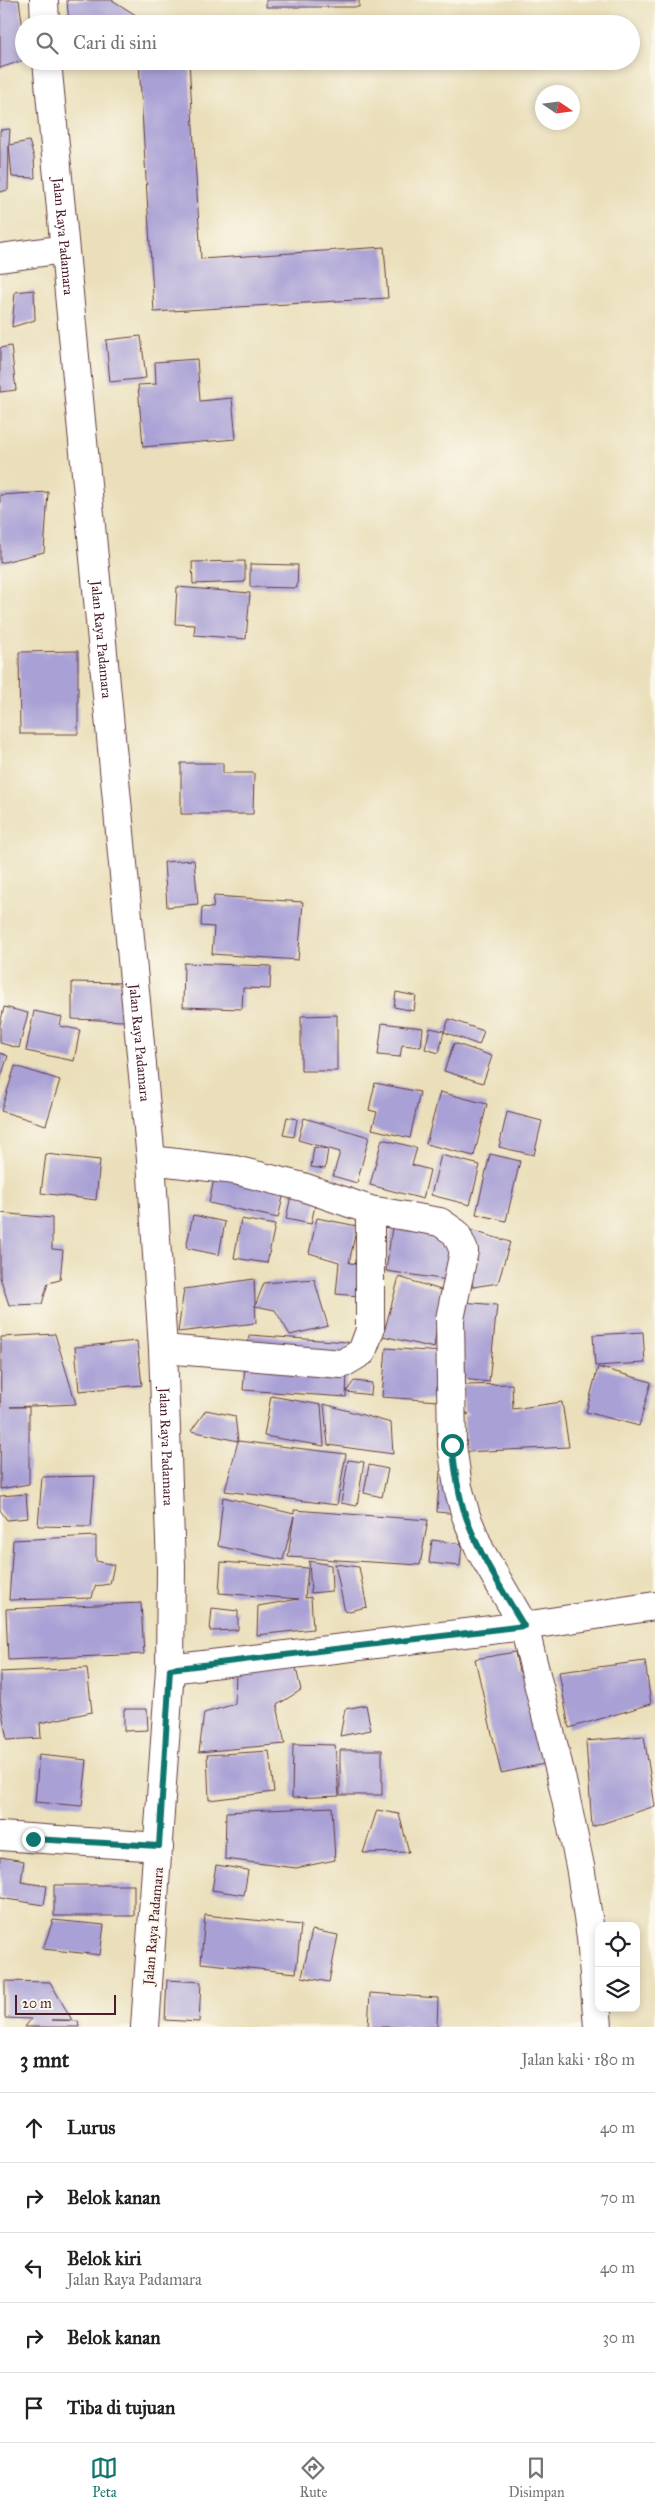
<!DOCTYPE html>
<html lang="id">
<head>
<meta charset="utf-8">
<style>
	:root { --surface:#fff; --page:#f2f2f2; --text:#202124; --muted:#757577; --line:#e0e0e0; --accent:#0f766e }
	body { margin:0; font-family:"IM FELL Great Primer",serif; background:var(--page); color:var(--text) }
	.controls { position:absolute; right:15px; bottom:15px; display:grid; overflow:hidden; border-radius:10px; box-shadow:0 2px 8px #0003 }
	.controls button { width:45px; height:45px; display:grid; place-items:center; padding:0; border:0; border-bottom:1px solid var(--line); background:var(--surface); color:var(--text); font:25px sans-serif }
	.compass { position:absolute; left:535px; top:85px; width:45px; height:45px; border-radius:50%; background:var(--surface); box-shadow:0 2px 8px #0003; rotate:103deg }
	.scale { position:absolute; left:15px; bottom:12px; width:101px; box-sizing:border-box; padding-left:5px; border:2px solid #4a1f2b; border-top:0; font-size:14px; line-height:18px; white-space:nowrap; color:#4a1f2b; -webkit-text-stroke:4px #fbf7ec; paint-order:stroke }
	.stop { position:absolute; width:15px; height:15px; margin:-11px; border:4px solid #0f766e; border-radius:50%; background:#fff }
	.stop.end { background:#0f766e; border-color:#fff; box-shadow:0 1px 5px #0008 }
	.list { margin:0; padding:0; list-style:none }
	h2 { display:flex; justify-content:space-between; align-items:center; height:65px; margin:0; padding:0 20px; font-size:21px }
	h2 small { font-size:16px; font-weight:400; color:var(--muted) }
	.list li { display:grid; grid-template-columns:32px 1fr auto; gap:15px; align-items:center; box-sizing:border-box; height:70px; padding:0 20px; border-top:1px solid var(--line) }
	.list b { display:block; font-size:19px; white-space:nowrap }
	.list p { margin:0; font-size:16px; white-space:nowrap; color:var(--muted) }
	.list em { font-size:16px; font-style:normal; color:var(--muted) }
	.icon { flex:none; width:28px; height:28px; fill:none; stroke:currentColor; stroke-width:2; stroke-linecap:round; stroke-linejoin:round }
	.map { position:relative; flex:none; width:655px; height:2027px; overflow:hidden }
	.search { position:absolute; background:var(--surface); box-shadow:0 2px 8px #0003; left:15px; right:15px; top:15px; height:55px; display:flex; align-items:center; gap:12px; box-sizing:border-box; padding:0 18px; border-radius:28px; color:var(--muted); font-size:19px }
	.sheet { height:415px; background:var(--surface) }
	nav { display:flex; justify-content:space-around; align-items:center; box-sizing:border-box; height:70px; border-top:1px solid var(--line); background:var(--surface); font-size:14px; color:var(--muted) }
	nav a { display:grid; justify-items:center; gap:2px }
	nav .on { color:var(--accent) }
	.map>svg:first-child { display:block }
	.building { fill:#a9a0d5 }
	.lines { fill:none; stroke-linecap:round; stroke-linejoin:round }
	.street-casing { stroke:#623c40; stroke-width:30 }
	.secondary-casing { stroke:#623c40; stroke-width:30 }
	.street { stroke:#fff; stroke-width:28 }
	.secondary { stroke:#fff; stroke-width:28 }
	.route { stroke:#0f766e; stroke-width:6 }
	.labels { text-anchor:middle; stroke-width:4; stroke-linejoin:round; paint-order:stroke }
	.street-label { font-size:14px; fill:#4a1f2b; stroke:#fbf7ec }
</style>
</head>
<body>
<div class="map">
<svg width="655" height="2027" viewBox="0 0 655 2027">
	<rect width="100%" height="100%" fill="#fbf7ec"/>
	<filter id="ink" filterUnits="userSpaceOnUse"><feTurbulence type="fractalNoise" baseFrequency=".02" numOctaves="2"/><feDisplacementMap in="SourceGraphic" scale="10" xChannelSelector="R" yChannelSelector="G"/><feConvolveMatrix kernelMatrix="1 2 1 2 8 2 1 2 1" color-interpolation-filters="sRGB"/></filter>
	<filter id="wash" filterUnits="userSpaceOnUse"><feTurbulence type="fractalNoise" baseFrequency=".0096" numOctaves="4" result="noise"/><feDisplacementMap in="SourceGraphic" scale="20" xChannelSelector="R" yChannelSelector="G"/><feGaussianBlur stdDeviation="1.12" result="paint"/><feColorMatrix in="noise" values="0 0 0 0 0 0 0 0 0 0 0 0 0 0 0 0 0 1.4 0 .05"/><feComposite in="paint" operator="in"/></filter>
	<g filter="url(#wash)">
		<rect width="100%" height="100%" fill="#eadfba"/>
		<g id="blocks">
			<path class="building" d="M 0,0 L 19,0 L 24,36 L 24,60 L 0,68 Z
				M 67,0 L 112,0 L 150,24 L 69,24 Z
				M 266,0 L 359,0 L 359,7 L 266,7 Z
				M 139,61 L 189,61 L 201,259 L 384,247 L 388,298 L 154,312 Z
				M 10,129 L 9,145 L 29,141 L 34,157 L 35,178 L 12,177 L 9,145 L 8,190 L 0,192 L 0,130 Z
				M 34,290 L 35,320 L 12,327 L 15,292 Z
				M 141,336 L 146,378 L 110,382 L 106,340 Z
				M 11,346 L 16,390 L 0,392 L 0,348 Z
				M 197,359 L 200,401 L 232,398 L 236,439 L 143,447 L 138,385 L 156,384 L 155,362 Z
				M 48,492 L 44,552 L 0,563 L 0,495 Z
				M 245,561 L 245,582 L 193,584 L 192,562 Z
				M 250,564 L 298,565 L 297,588 L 250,587 Z
				M 177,587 L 250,593 L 246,639 L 194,635 L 195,625 L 175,624 Z
				M 78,651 L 78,734 L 20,734 L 19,652 Z
				M 181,763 L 223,763 L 223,773 L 254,773 L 253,814 L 181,814 Z
				M 194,860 L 198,904 L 167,907 L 164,862 Z
				M 214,896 L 303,902 L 298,960 L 212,954 L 214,927 L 201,926 L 202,907 L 213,908 Z
				M 184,963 L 271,966 L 270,989 L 243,988 L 242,1009 L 183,1007 Z
				M 72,982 L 125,983 L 124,1021 L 72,1019 Z
				M 396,992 L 416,996 L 414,1011 L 394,1007 Z
				M 4,1007 L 28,1013 L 19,1048 L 0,1043 L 0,1025 Z
				M 34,1011 L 62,1017 L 60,1026 L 80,1030 L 74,1061 L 26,1051 Z
				M 337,1015 L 337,1071 L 301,1071 L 301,1016 Z
				M 449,1019 L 484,1031 L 479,1045 L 444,1032 Z
				M 382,1023 L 423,1028 L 421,1047 L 402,1045 L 400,1057 L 378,1055 Z
				M 430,1028 L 444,1031 L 439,1053 L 425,1049 Z
				M 454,1043 L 492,1056 L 483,1083 L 444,1071 Z
				M 0,1053 L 8,1056 L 0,1080 Z
				M 15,1066 L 60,1080 L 46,1125 L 1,1111 Z
				M 375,1083 L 420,1092 L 410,1138 L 372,1129 L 377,1112 L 369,1110 Z
				M 440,1092 L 487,1104 L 474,1156 L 426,1144 Z
				M 507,1112 L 542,1121 L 534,1155 L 499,1147 Z
				M 287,1117 L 297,1119 L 294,1137 L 283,1135 Z
				M 304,1118 L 369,1137 L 357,1183 L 333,1176 L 340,1152 L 298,1140 Z
				M 382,1139 L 417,1148 L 412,1165 L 430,1170 L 423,1199 L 370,1185 Z
				M 314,1147 L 328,1149 L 325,1169 L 311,1167 Z
				M 46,1154 L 100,1160 L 96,1200 L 41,1193 Z
				M 490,1154 L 520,1161 L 506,1221 L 476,1214 Z
				M 441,1155 L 480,1165 L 470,1205 L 431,1195 Z
				M 215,1174 L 286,1185 L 278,1218 L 209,1203 Z
				M 292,1191 L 317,1196 L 311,1224 L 286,1219 Z
				M 0,1213 L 52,1218 L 52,1249 L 63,1250 L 60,1280 L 48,1283 L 42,1304 L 9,1305 L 0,1277 Z
				M 193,1215 L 225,1222 L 219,1255 L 186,1248 Z
				M 317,1218 L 357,1226 L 349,1263 L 361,1264 L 359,1296 L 336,1294 L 339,1262 L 309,1253 Z
				M 241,1219 L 275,1225 L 267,1263 L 234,1258 Z
				M 393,1220 L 429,1225 L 453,1244 L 448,1280 L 386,1271 Z
				M 463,1228 L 510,1242 L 498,1283 L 473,1287 Z
				M 399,1277 L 441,1290 L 434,1348 L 383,1336 Z
				M 254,1279 L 256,1323 L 178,1332 L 184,1289 Z
				M 314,1279 L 328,1326 L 290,1335 L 275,1310 L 255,1306 L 264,1283 Z
				M 462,1302 L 497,1305 L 489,1382 L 454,1378 Z
				M 643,1332 L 645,1363 L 595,1366 L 593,1335 Z
				M 55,1334 L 76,1404 L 10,1407 L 29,1407 L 29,1484 L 0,1489 L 1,1337 Z
				M 249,1335 L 348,1342 L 346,1356 L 248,1349 Z
				M 137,1341 L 142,1385 L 79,1391 L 75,1347 Z
				M 386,1348 L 442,1352 L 438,1401 L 382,1397 Z
				M 245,1365 L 347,1373 L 346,1397 L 243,1390 Z
				M 598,1367 L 651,1382 L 639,1426 L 586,1412 Z
				M 354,1381 L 372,1383 L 371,1395 L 346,1392 Z
				M 512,1384 L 513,1409 L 562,1402 L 569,1447 L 465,1452 L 464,1415 L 469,1414 L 464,1411 L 463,1385 Z
				M 271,1396 L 321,1405 L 324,1446 L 264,1436 Z
				M 324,1404 L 391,1423 L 393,1454 L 328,1445 Z
				M 206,1410 L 235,1416 L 238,1441 L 191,1431 Z
				M 238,1441 L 346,1454 L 337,1505 L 225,1491 Z
				M 348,1460 L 364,1462 L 357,1506 L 341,1503 Z
				M 369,1465 L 388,1469 L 382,1497 L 364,1493 Z
				M 440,1471 L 450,1472 L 459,1514 L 437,1512 Z
				M 95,1476 L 91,1527 L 38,1526 L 42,1477 Z
				M 26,1494 L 28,1518 L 7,1520 L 0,1510 L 0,1496 Z
				M 223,1497 L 294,1514 L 294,1510 L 428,1520 L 420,1565 L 288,1557 L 294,1516 L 283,1560 L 218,1546 Z
				M 96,1536 L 96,1561 L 114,1565 L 110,1584 L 95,1586 L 92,1598 L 9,1600 L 13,1540 Z
				M 432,1540 L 462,1544 L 460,1566 L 429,1563 Z
				M 309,1561 L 331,1565 L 332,1591 L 311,1593 Z
				M 221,1562 L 308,1568 L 305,1598 L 311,1597 L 313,1629 L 257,1635 L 258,1606 L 299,1599 L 219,1593 Z
				M 335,1564 L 359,1567 L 367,1607 L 345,1612 Z
				M 141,1603 L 144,1654 L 8,1660 L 6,1609 Z
				M 212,1608 L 238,1611 L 238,1630 L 210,1631 Z
				M 515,1652 L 519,1672 L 529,1671 L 549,1763 L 501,1773 L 475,1659 Z
				M 645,1661 L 651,1704 L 569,1728 L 559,1672 Z
				M 87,1668 L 92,1712 L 40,1723 L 41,1738 L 7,1740 L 0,1701 L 0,1672 Z
				M 296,1668 L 301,1690 L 277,1705 L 285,1744 L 199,1752 L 204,1713 L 235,1704 L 236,1671 Z
				M 366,1705 L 371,1730 L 340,1736 L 345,1709 Z
				M 124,1709 L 147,1709 L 148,1730 L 124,1731 Z
				M 644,1736 L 655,1806 L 592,1827 L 586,1741 Z
				M 293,1744 L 335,1745 L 339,1796 L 292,1798 Z
				M 340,1750 L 382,1750 L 382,1795 L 340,1795 Z
				M 269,1751 L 274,1792 L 209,1800 L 207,1755 Z
				M 39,1755 L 87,1760 L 82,1806 L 35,1802 Z
				M 332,1807 L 335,1860 L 296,1868 L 225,1859 L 226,1812 Z
				M 377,1810 L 399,1814 L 409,1852 L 363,1853 Z
				M 0,1857 L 24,1861 L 21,1882 L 47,1886 L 44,1905 L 0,1898 Z
				M 216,1865 L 248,1870 L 244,1895 L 212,1890 Z
				M 54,1885 L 134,1885 L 134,1916 L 54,1916 Z
				M 205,1915 L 301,1925 L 296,1973 L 201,1963 Z
				M 53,1920 L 104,1925 L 100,1955 L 43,1949 Z
				M 312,1930 L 338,1935 L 329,1982 L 302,1977 Z
				M 167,1980 L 201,1982 L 199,2022 L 165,2020 Z
				M 5,1981 L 50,1982 L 72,2020 L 52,2020 L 78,2021 L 79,2027 L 25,2027 L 31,2019 L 5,2018 Z
				M 370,1993 L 438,1998 L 437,2027 L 368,2027 Z"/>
		</g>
	</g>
	<g filter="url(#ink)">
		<use href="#blocks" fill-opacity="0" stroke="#623c40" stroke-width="1"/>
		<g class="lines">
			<g class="street-casing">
				<path id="street" d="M 0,258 L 64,249
					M 151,1160 L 235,1170 L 303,1187 L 370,1210 L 440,1222 L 456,1233 L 464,1251 L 450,1319 L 452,1445 L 458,1487 L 466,1516 L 480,1550 L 524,1626 L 561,1776 L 580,1866 L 591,1937 L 598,2027
					M 163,1349 L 342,1364 L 362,1352 L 370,1330 L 370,1210
					M 170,1669 L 524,1626 L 655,1606
					M 0,1836 L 159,1847"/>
			</g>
			<g class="secondary-casing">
				<g id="secondary">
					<path d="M 44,0 L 45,24"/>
					<path id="s1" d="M 47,61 L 151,1160 L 163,1349 L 171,1566 L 170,1669 L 145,2027"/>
				</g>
			</g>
			<use href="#street" class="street"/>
			<use href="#secondary" class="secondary"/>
		</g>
	</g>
	<g class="lines" filter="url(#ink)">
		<path class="route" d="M 33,1839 L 159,1846 L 170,1669 L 524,1626 C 503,1591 480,1556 466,1517 C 458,1494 455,1469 452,1445"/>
	</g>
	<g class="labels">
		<g class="street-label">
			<text dy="5" stroke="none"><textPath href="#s1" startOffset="176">Jalan Raya Padamara</textPath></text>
			<text dy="5" stroke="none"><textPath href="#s1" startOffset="581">Jalan Raya Padamara</textPath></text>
			<text dy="5" stroke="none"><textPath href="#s1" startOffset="986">Jalan Raya Padamara</textPath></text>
			<text dy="5" stroke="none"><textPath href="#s1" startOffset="1391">Jalan Raya Padamara</textPath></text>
			<text transform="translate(153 1926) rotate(-85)" y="5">Jalan Raya Padamara</text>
		</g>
	</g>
</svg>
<div class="controls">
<button><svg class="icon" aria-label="locate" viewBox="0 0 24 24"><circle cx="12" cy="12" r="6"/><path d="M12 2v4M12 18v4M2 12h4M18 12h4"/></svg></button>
<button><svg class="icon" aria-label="layers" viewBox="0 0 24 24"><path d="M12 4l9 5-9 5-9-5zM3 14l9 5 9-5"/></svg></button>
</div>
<svg class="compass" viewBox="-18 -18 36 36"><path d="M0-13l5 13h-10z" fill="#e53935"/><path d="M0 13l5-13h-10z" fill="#757577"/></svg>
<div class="scale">20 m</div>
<div class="stop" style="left:452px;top:1445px"></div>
<div class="stop end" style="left:33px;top:1839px"></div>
<div class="search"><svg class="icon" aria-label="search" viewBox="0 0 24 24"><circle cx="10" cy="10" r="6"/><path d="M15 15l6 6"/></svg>Cari di sini</div>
</div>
<section class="sheet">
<h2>3 mnt<small>Jalan kaki · 180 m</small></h2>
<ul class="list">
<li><svg class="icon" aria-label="ahead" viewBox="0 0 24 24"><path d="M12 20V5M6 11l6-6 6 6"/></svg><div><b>Lurus</b></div><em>40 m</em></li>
<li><svg class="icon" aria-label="right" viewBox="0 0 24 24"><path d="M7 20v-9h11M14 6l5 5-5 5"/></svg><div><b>Belok kanan</b></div><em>70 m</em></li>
<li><svg class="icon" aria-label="left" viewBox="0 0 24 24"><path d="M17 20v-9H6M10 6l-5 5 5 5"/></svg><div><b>Belok kiri</b><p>Jalan Raya Padamara</p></div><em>40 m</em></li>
<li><svg class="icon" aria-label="right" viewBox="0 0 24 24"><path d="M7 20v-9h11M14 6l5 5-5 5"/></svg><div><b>Belok kanan</b></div><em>30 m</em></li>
<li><svg class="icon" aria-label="arrive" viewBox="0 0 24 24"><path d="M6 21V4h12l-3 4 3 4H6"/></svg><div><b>Tiba di tujuan</b></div></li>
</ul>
</section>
<nav>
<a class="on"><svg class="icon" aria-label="map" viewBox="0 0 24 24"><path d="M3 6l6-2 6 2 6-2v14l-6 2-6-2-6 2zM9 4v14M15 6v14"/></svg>Peta</a>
<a><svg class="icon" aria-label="directions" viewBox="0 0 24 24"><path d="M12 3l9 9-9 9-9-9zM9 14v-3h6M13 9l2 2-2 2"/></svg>Rute</a>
<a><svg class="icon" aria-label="saved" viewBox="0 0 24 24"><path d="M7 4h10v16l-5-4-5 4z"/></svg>Disimpan</a>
</nav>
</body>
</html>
